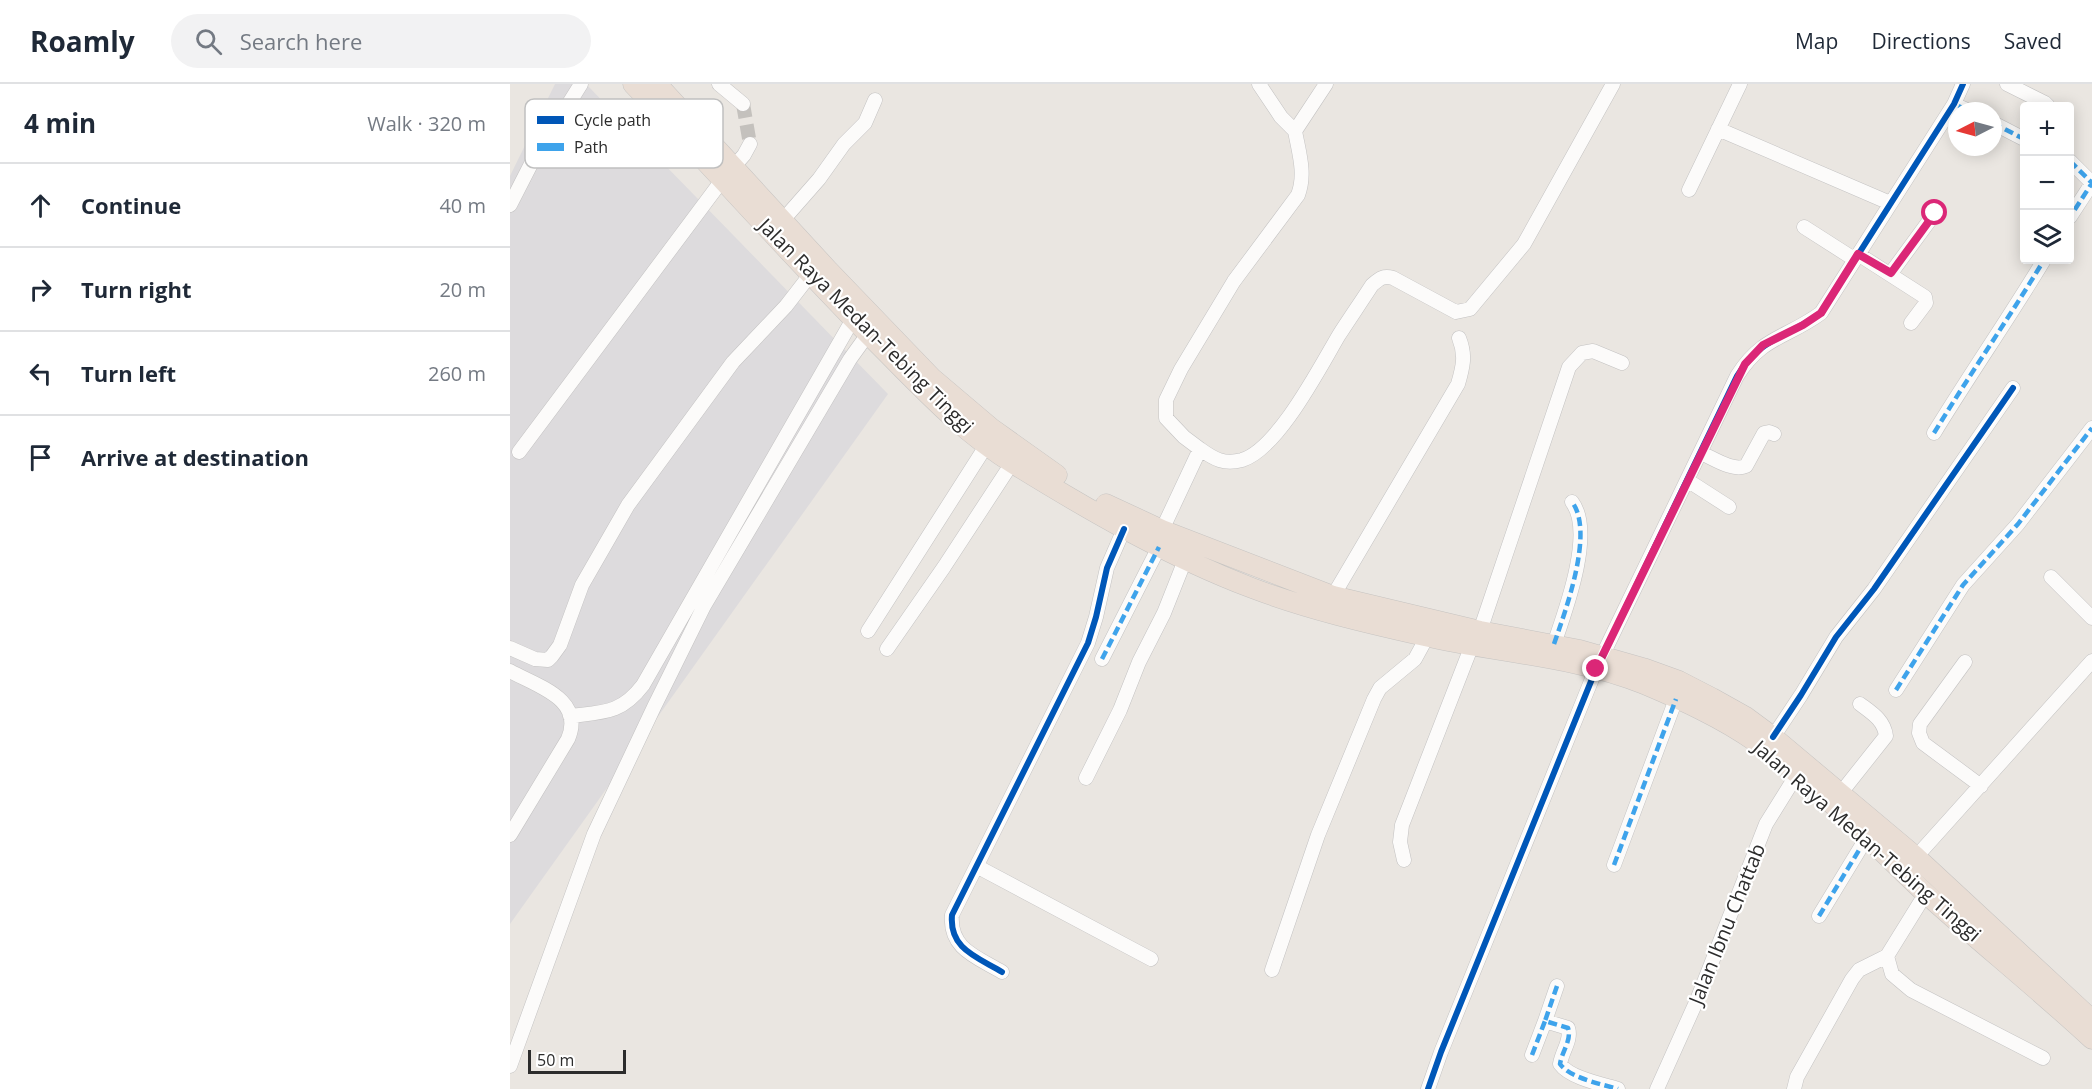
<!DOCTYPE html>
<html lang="en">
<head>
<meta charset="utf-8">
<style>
	:root { --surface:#fff; --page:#f2f2f3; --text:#1f2937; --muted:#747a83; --line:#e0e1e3 }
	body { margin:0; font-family:"Open Sans",sans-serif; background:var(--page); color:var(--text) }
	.controls { position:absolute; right:18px; top:18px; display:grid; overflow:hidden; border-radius:6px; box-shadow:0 3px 15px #0003 }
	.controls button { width:54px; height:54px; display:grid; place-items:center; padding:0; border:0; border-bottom:2px solid var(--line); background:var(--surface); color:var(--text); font:30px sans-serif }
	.compass { position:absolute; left:1438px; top:18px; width:54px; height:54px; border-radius:50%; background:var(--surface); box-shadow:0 3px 15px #0003; rotate:264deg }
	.scale { position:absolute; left:18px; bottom:15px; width:98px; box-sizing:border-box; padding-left:6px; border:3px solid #2c2c2c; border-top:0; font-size:16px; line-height:21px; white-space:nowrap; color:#2c2c2c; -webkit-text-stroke:4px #fff; paint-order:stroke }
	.stop { position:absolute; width:18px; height:18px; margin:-14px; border:4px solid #db2777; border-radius:50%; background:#fff }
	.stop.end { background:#db2777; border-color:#fff; box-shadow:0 2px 6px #0008 }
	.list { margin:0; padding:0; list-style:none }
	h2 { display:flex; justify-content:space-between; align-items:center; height:78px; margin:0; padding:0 24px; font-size:26px }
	h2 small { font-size:20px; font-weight:400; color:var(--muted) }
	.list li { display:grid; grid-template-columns:39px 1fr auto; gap:18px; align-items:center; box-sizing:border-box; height:84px; padding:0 24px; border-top:2px solid var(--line) }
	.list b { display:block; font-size:22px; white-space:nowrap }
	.list em { font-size:20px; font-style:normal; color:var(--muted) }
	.icon { flex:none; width:33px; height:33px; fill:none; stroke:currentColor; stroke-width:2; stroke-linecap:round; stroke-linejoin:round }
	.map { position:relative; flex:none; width:1582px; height:1005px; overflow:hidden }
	header { display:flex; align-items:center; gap:36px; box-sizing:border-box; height:84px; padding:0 30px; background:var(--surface); border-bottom:2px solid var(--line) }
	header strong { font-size:28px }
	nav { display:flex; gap:33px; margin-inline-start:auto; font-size:21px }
	.search { width:420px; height:54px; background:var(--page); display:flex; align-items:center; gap:15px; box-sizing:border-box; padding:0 21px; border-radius:33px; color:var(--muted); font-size:22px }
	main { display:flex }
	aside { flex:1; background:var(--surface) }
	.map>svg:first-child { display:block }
	.industrial { fill:#dddbdd }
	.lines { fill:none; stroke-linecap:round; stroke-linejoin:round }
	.minor-tunnel { stroke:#c4c1bd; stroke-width:14; stroke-dasharray:14 7; stroke-linecap:butt }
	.minor-casing { stroke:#c3c2c2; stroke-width:15 }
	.highway-casing { stroke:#c6c4c2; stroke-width:21 }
	.minor { stroke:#fcfbfa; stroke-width:14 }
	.highway { stroke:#e9ddd4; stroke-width:20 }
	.quiet { stroke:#3ea3eb; stroke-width:4.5; stroke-dasharray:9 4.5; stroke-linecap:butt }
	.cycleway-casing { stroke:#fff; stroke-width:10 }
	.cycleway { stroke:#0057b8; stroke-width:6 }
	.route { stroke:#db2777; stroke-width:8 }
	.labels { text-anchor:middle; stroke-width:4.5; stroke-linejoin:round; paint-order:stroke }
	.street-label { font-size:20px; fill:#2c2c2c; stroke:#fff }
	.key { fill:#fff; stroke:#c0c0c0; stroke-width:1.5 }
	.key-label { font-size:16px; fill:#2c2c2c }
</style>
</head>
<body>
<header>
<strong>Roamly</strong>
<div class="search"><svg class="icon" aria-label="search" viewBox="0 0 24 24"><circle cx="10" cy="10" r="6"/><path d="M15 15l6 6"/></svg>Search here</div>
<nav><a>Map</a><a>Directions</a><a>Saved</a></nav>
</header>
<main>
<aside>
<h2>4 min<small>Walk · 320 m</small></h2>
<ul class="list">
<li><svg class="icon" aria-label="ahead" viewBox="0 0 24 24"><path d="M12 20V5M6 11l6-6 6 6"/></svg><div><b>Continue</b></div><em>40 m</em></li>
<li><svg class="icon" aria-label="right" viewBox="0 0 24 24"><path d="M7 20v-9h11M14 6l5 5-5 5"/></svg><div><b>Turn right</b></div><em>20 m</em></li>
<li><svg class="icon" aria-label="left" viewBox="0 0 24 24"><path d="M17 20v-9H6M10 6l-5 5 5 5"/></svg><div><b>Turn left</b></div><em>260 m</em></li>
<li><svg class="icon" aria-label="arrive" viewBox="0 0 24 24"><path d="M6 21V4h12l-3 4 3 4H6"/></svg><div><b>Arrive at destination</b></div></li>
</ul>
</aside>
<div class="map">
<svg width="1582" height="1005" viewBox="0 0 1582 1005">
	<rect width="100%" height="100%" fill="#eae6e1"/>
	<path class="industrial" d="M 45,0 L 76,0 L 378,310 L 0,840 L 0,92 Z"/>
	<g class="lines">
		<path class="minor-tunnel" d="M 233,20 L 240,60"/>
		<g class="minor-casing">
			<path id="minor" d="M 209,0 L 233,20
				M 749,0 L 771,33 L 785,47 L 816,0
				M 1497,0 L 1535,19 L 1538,22
				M 1444,20 L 1459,27
				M 1483,39 L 1514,55
				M 1208,45 L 1380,119
				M 1560,77 L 1582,99 L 1560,133
				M 1179,106 L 1230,0
				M 0,121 L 21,80 L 71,0
				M 273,136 L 309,95 L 334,60 L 355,39 L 365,16
				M 1294,143 L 1344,175
				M 1348,170 L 1415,213 L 1416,219 L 1401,239
				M 1381,189 L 1425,129
				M 1424,349 C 1460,290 1499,234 1534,176
				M 690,365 L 674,353 L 656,334 L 656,316 L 671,285 L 724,197 L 788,111 C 796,90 789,69 785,47
				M 9,368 L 213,95 L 234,71 L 240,60
				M 1191,369 C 1203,374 1223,388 1236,382 L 1254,349 L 1259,348 L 1264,350
				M 1177,396 L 1219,423
				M 652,446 L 690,365 C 704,375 714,381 732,376 C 768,365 810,283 829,251 C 840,234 851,218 862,201 C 869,195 873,191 883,194 L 946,228 L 960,225 L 1014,160 L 1103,0
				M 1541,493 L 1582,534
				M 823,512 L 948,300 C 953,283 956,271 949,254
				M 358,547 L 476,362
				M 970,547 L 1059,283 L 1072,269 L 1083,267 L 1112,279
				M 1044,560 C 1055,528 1085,448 1062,418
				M 0,564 L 25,575 L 38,576 L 42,572 L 50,561 L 72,501 L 118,421 L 223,278 L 276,222 L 300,191
				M 377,565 L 434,483 L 502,379
				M 592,575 L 649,463
				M 1455,578 L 1410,640 L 1409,649 L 1413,659 L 1471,702
				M 0,587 C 27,602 75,615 58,655 L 0,751
				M 1386,606 L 1453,501 L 1508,440 L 1582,344
				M 60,632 C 93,628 111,630 133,601 L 343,235
				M 1263,653 L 1291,611 L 1326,553 L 1364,505 L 1503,304
				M 576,694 L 610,626 L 629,578 L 654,529 L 675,476
				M 1330,710 L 1376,652 C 1374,636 1362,629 1350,620
				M 1406,773 L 1582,577
				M 894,776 L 890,758 L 892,741 L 962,561
				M 1104,781 L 1166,615
				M 468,783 L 641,875
				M 1309,832 L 1357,753
				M 1377,872 L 1382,890 L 1401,906 L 1533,974
				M 762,886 L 808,751 L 864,615 L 870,604 L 905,575 L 917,553
				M 492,888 C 467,873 439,865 442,831 L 578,559 L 586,533 L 597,484 L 614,445
				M 1047,902 L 1035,937 L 1058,944 C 1062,956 1052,967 1050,980 C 1060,994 1091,1000 1108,1005
				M 1022,971 L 1035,937
				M 0,982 L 84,750 L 144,623 L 194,522 L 340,275 L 358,250
				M 918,1005 L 931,968 L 1086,585 L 1227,292 C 1252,252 1277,254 1311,229 L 1444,20 L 1453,0
				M 1147,1005 L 1187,916 L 1256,740 L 1292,682
				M 1284,1005 L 1287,993 L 1342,895 L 1349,886 L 1377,872 L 1416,809"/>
		</g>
		<g class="highway-casing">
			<path id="highway" d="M 123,0 C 206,87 285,177 369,261 C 412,304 452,348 504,380 C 580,427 658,472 742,504 C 797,525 857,539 915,552 C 988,569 1064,572 1134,600 C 1172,616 1212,634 1246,658 C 1307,700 1359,756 1413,807 C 1468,857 1527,904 1582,955
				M 147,0 L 319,187 L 422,294 L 481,344 L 547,391
				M 596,420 L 652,446 L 823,512 L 970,547 L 1070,566 L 1133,584 L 1169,597 L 1202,614 L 1236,633 L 1263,653 L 1406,773 L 1582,936"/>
		</g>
		<use href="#minor" class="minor"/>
		<use href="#highway" class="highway"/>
		<path class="quiet" d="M 1444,20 L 1459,27
			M 1483,39 L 1514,55
			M 1560,77 L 1582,99 L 1560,133
			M 1424,349 C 1460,290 1499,234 1534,176
			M 1044,560 C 1055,528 1085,448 1062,418
			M 592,575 L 649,463
			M 1386,606 L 1453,501 L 1508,440 L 1582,344
			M 1104,781 L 1166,615
			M 1309,832 L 1357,753
			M 1047,902 L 1035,937 L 1058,944 C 1062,956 1052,967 1050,980 C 1060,994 1091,1000 1108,1005
			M 1022,971 L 1035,937"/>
		<g class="cycleway-casing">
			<path id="cycleway" d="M 1263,653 L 1291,611 L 1326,553 L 1364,505 L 1503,304
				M 492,888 C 467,873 439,865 442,831 L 578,559 L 586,533 L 597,484 L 614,445
				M 918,1005 L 931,968 L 1086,585 L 1227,292 C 1252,252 1277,254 1311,229 L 1444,20 L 1453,0"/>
		</g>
		<use href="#cycleway" class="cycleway"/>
	</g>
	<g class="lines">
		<path class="route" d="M 1086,585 L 1235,280 L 1253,261 L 1293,241 L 1311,229 L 1348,170 L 1381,189 L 1425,129"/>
	</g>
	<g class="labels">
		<g class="street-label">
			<text transform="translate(356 242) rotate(45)" y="7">Jalan Raya Medan-Tebing Tinggi</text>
			<text transform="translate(1357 757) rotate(41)" y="7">Jalan Raya Medan-Tebing Tinggi</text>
			<text transform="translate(1217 840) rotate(-68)" y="7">Jalan Ibnu Chattab</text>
		</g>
	</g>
	<rect x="15" y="15" width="198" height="69" rx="9" class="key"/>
	<rect x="27" y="32" width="27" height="8" fill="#0057b8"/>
	<rect x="27" y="59" width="27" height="8" fill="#3ea3eb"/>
	<g class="key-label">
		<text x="64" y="42">Cycle path</text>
		<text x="64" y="69">Path</text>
	</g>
</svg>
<div class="controls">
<button>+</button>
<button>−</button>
<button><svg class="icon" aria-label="layers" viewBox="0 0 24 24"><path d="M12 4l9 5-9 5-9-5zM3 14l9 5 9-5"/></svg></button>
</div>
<svg class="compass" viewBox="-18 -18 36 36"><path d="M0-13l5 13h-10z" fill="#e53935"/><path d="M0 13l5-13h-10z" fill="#747a83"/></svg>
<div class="scale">50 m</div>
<div class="stop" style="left:1425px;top:129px"></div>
<div class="stop end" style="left:1086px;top:585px"></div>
</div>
</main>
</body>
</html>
